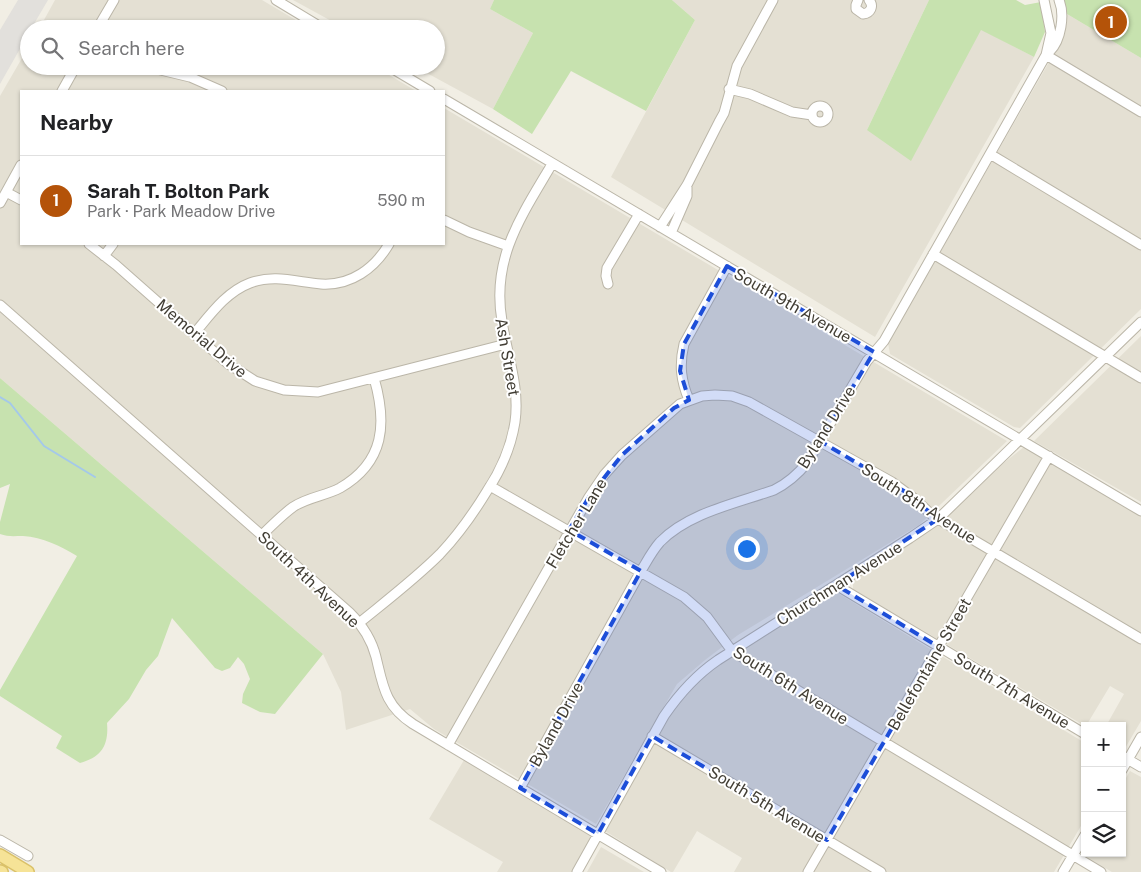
<!DOCTYPE html>
<html lang="en">
<head>
<meta charset="utf-8">
<style>
	:root { --surface:#fff; --page:#f6f6f6; --text:#202124; --muted:#757577; --line:#e0e0e0; --accent:#b45309 }
	body { margin:0; font-family:"Public Sans",sans-serif; background:var(--page); color:var(--text) }
	.controls { position:absolute; right:15px; bottom:15px; display:grid; overflow:hidden; border-radius:0px; box-shadow:0 1px 4px #0004 }
	.controls button { width:45px; height:45px; display:grid; place-items:center; padding:0; border:0; border-bottom:1px solid var(--line); background:var(--surface); color:var(--text); font:25px sans-serif }
	.you { position:absolute; left:746px; top:548px; width:18px; height:18px; margin:-12px; border:4px solid #fff; border-radius:50%; background:#1a73e8; box-shadow:0 0 0 8px #1a73e833 }
	.badge { display:grid; place-items:center; width:32px; height:32px; border-radius:50%; background:var(--accent); color:#fff; font-size:16px; font-weight:700 }
	.pin { position:absolute; translate:-50% -50%; border:2px solid #fff; box-shadow:0 1px 5px #0006 }
	.list { margin:0; padding:0; list-style:none }
	h2 { display:flex; justify-content:space-between; align-items:center; height:65px; margin:0; padding:0 20px; font-size:21px }
	h2 small { font-size:16px; font-weight:400; color:var(--muted) }
	.list li { display:grid; grid-template-columns:32px 1fr auto; gap:15px; align-items:center; box-sizing:border-box; height:90px; padding:0 20px; border-top:1px solid var(--line) }
	.list b { display:block; font-size:19px; white-space:nowrap }
	.list p { margin:0; font-size:16px; white-space:nowrap; color:var(--muted) }
	.list em { font-size:16px; font-style:normal; color:var(--muted) }
	.icon { flex:none; width:28px; height:28px; fill:none; stroke:currentColor; stroke-width:2; stroke-linecap:round; stroke-linejoin:round }
	.map { position:relative; flex:none; width:1141px; height:872px; overflow:hidden }
	.search { position:absolute; background:var(--surface); box-shadow:0 1px 4px #0004; left:20px; top:20px; width:425px; height:55px; display:flex; align-items:center; gap:12px; box-sizing:border-box; padding:0 18px; border-radius:28px; color:var(--muted); font-size:19px }
	.panel { position:absolute; background:var(--surface); box-shadow:0 1px 4px #0004; left:20px; top:90px; width:425px; height:155px; border-radius:0px }
	.map>svg:first-child { display:block }
	.residential { fill:#e4e0d3 }
	.green { fill:#c7e2af }
	.parking { fill:#e2e0dc }
	.lines { fill:none; stroke-linecap:round; stroke-linejoin:round }
	.stream { stroke:#a4c8ea; stroke-width:2 }
	.minor-casing { stroke:#bbb6a8; stroke-width:11 }
	.major-casing { stroke:#dac169; stroke-width:14 }
	.minor { stroke:#fff; stroke-width:9 }
	.major { stroke:#f6e397; stroke-width:11 }
	.marked { fill:#1d4ed8; fill-opacity:0.2; stroke:#1d4ed8; stroke-width:4; stroke-dasharray:10 6; stroke-linejoin:round }
	.labels { text-anchor:middle; stroke-width:4; stroke-linejoin:round; paint-order:stroke }
	.street-label { font-size:16px; fill:#423e35; stroke:#fff }
</style>
</head>
<body>
<div class="map">
<svg width="1141" height="872" viewBox="0 0 1141 872">
	<rect width="100%" height="100%" fill="#f1eee4"/>
	<path class="residential" d="M 55,0 L 262,0 L 311,29 L 39,29 Z
		M 293,0 L 494,0 L 490,9 L 533,33 L 493,109 L 414,66 L 436,66 L 436,29 L 346,29 Z
		M 672,0 L 929,0 L 867,130 L 981,29 L 1034,57 L 875,337 L 611,177 L 695,20 Z
		M 1067,14 L 1141,58 L 1141,309 L 1020,428 L 1014,427 L 890,354 L 888,343 L 1048,64 Z
		M 29,46 L 29,66 L 374,66 L 416,91 L 21,91 L 21,244 L 444,244 L 444,108 L 1007,441 L 919,525 L 738,635 L 705,660 L 677,684 L 596,824 L 434,729 L 410,709 L 346,730 L 341,692 L 323,654 L 0,378 L 0,96 Z
		M 1141,336 L 1141,502 L 1034,441 Z
		M 1024,447 L 1141,516 L 1141,721 L 1124,750 L 1122,749 L 1122,726 L 1106,726 L 1124,694 L 1110,686 L 1086,726 L 1085,726 L 853,589 L 853,580 Z
		M 836,592 L 1085,743 L 1085,819 L 1054,872 L 734,872 L 742,858 L 697,831 L 673,872 L 671,872 L 605,831 L 675,707 L 708,671 Z
		M 464,760 L 593,836 L 572,872 L 497,872 L 503,862 L 429,819 Z
		M 1130,771 L 1141,777 L 1141,872 L 1112,872 L 1082,854 L 1085,850 L 1085,853 L 1122,853 L 1122,785 Z
		M 601,847 L 644,872 L 587,872 Z"/>
	<path class="green" d="M 494,0 L 672,0 L 695,20 L 646,111 L 571,71 L 532,134 L 493,109 L 533,33 L 490,9 Z
		M 929,0 L 1016,0 L 1025,5 L 1041,2 L 1045,32 L 1034,57 L 981,30 L 911,161 L 867,130 Z
		M 1064,0 L 1141,0 L 1141,58 L 1067,14 Z
		M 0,378 L 323,654 L 275,714 L 260,712 L 242,703 L 243,694 L 250,679 L 244,664 L 238,657 L 230,668 L 222,671 L 215,668 L 172,618 L 158,656 L 146,670 L 129,699 L 107,723 C 109,746 101,757 80,763 L 56,748 L 62,736 L 0,696 L 0,690 L 77,556 C 60,546 43,537 23,536 C 14,536 8,537 0,534 L 0,522 L 10,484 L 0,488 Z"/>
	<path class="parking" d="M 18,0 L 48,0 L 31,29 L 29,29 L 29,33 L 0,84 L 0,30 Z"/>
	<g class="lines">
		<path class="stream" d="M 0,397 L 10,403 L 44,446 L 95,477"/>
		<g class="minor-casing">
			<path id="minor" d="M 276,0 L 324,29
				M 858,0 L 856,5 L 856,9 L 863,14 C 871,13 874,6 869,0
				M 97,29 L 114,0
				M 1050,51 C 1061,40 1065,15 1059,0
				M 1046,55 L 1141,112
				M 144,66 L 190,77 L 222,91
				M 388,66 L 430,91
				M 729,89 L 750,94 L 792,112 L 812,115
				M 62,91 L 76,66
				M 444,99 L 1141,511
				M812 114a8 8 0 1 1 16 0a8 8 0 1 1-16 0Z
				M 990,154 L 1141,245
				M 6,192 L 21,200
				M 0,203 L 21,165
				M 444,220 L 469,232 L 508,246
				M 660,227 L 687,185 L 719,122 L 724,113 L 737,66 L 773,0
				M 671,233 L 687,196 L 687,185
				M 89,244 L 116,265 L 227,363 L 255,381 L 284,390 L 318,392 L 506,344
				M 933,254 L 1141,378
				M 104,256 L 113,244
				M 608,284 L 606,276 L 607,268 L 639,214
				M 0,305 L 350,613 C 362,625 372,641 376,657 C 383,686 385,706 413,724 L 661,872
				M 194,334 C 210,315 226,292 250,283 C 274,274 297,282 321,284 C 351,286 375,268 389,244
				M 689,400 C 681,381 679,365 684,344 L 727,266
				M 490,486 L 684,597 L 707,617 L 732,651 L 1101,872
				M 262,535 C 272,525 282,515 293,507 C 308,497 325,496 340,488 C 385,462 387,423 374,378
				M 836,585 L 1085,734
				M 359,623 C 386,601 415,579 440,554 C 458,535 473,514 487,491 C 501,470 511,447 515,422 C 520,387 507,355 502,321 C 491,258 522,215 552,164
				M 652,736 L 881,872
				M 448,745 L 589,497 L 604,475 L 622,455 L 680,404 L 702,396 L 715,395 L 732,396 L 749,402 L 892,482 L 915,499 L 933,516 L 1141,639
				M 1122,756 L 1141,767
				M 1122,770 L 1141,737
				M 520,788 L 641,571 C 647,561 652,551 660,542 C 688,513 737,503 774,490 C 788,483 798,474 807,463 L 867,361 L 884,341 L 1046,55 L 1051,33 L 1044,0
				M 0,840 L 28,856
				M 577,872 L 664,716 C 679,694 696,675 718,660 L 910,538 L 938,519 L 1141,322
				M 808,872 L 1049,456
				M 1063,872 L 1085,835"/>
		</g>
		<g class="major-casing">
			<path id="major" d="M 0,855 L 28,872
				M 0,871 L 2,872"/>
		</g>
		<use href="#minor" class="minor"/>
		<use href="#major" class="major"/>
	</g>
	<path class="marked" d="M 727,266 L 874,352 L 820,441 L 904,491 L 938,519 L 836,585 L 939,647 L 827,840 L 652,736 L 598,834 L 520,788 L 641,571 L 569,530 L 589,497 L 622,455 L 674,408 L 689,400 L 680,371 L 684,344 Z"/>
	<g class="labels">
		<g class="street-label">
			<text transform="translate(793 305) rotate(30)" y="6">South 9th Avenue</text>
			<text transform="translate(202 338) rotate(40)" y="6">Memorial Drive</text>
			<text transform="translate(508 357) rotate(80)" y="6">Ash Street</text>
			<text transform="translate(826 427) rotate(-58)" y="6">Byland Drive</text>
			<text transform="translate(919 503) rotate(33)" y="6">South 8th Avenue</text>
			<text transform="translate(576 523) rotate(-59)" y="6">Fletcher Lane</text>
			<text transform="translate(309 579) rotate(43)" y="6">South 4th Avenue</text>
			<text transform="translate(839 583) rotate(-32)" y="6">Churchman Avenue</text>
			<text transform="translate(929 664) rotate(-60)" y="6">Bellefontaine Street</text>
			<text transform="translate(791 685) rotate(32)" y="6">South 6th Avenue</text>
			<text transform="translate(1012 690) rotate(31)" y="6">South 7th Avenue</text>
			<text transform="translate(556 724) rotate(-61)" y="6">Byland Drive</text>
			<text transform="translate(767 804) rotate(31)" y="6">South 5th Avenue</text>
		</g>
	</g>
</svg>
<div class="controls">
<button>+</button>
<button>−</button>
<button><svg class="icon" aria-label="layers" viewBox="0 0 24 24"><path d="M12 4l9 5-9 5-9-5zM3 14l9 5 9-5"/></svg></button>
</div>
<div class="you"></div>
<div class="pin badge" style="left:1111px;top:22px">1</div>
<div class="search"><svg class="icon" aria-label="search" viewBox="0 0 24 24"><circle cx="10" cy="10" r="6"/><path d="M15 15l6 6"/></svg>Search here</div>
<section class="panel">
<h2>Nearby<small></small></h2>
<ul class="list">
<li><span class="badge">1</span><div><b>Sarah T. Bolton Park</b><p>Park · Park Meadow Drive</p></div><em>590 m</em></li>
</ul>
</section>
</div>
</body>
</html>
